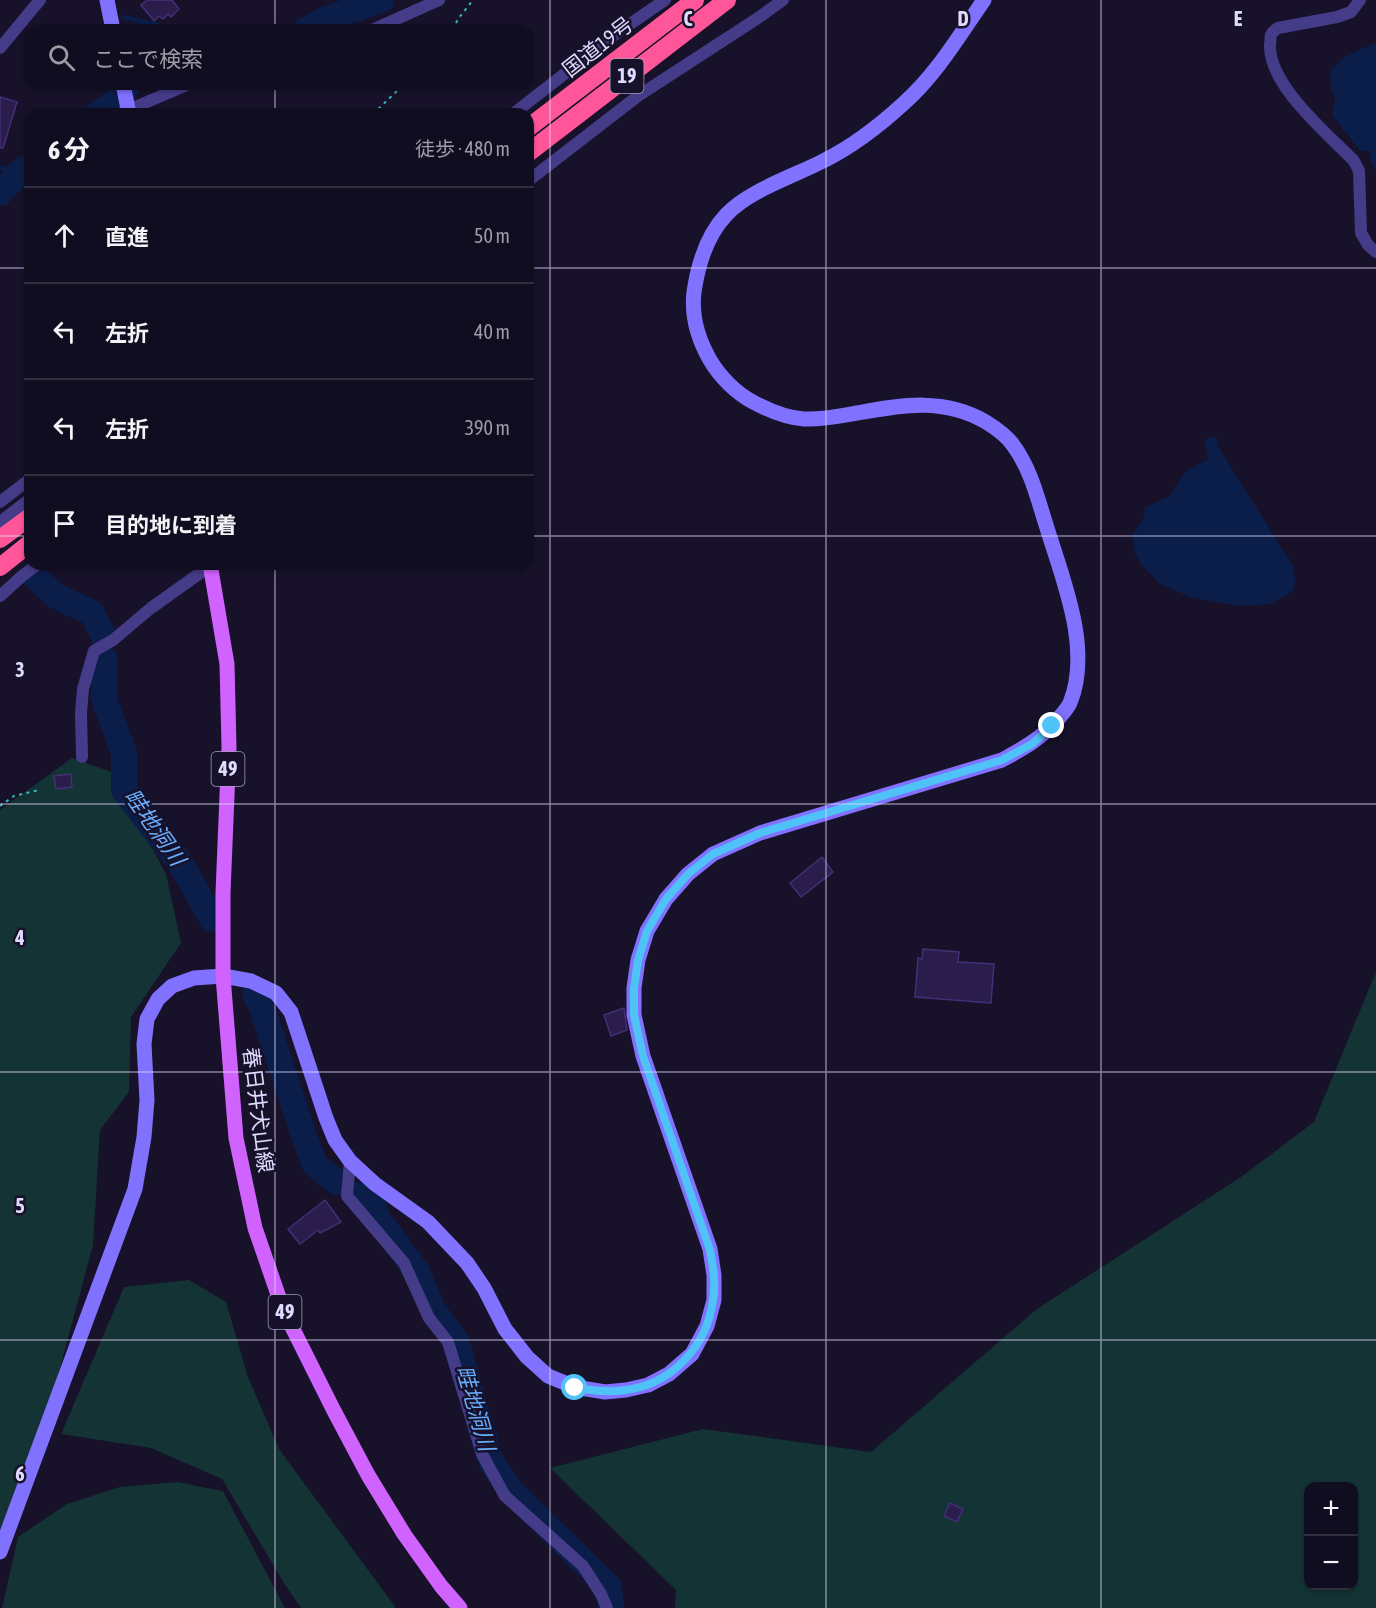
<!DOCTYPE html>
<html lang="ja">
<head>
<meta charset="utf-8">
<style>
	:root { --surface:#110d20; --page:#1e1b2d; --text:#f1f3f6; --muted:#9c9ca5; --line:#302d3e }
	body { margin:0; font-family:"Asap Condensed","Noto Sans JP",sans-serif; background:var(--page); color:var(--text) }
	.controls { position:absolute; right:18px; bottom:18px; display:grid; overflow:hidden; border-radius:12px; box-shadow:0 2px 4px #0004 }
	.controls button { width:54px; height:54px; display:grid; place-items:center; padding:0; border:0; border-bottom:2px solid var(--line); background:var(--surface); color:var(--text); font:30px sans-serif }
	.stop { position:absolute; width:18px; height:18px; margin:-14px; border:4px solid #4fc3f7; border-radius:50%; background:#fff }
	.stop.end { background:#4fc3f7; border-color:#fff; box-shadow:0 2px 6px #0008 }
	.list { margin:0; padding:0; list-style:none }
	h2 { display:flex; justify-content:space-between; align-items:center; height:78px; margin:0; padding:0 24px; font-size:26px }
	h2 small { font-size:20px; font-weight:400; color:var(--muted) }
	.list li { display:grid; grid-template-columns:39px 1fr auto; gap:18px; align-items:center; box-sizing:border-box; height:96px; padding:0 24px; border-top:2px solid var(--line) }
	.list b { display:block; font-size:22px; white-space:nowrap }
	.list em { font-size:20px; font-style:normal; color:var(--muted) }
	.icon { flex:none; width:33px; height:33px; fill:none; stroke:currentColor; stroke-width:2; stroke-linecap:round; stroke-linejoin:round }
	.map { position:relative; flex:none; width:1376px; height:1608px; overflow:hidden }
	.search { position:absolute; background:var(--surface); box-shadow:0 2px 4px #0004; left:24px; top:24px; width:510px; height:66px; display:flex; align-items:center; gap:15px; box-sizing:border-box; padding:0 21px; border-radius:18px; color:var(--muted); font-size:22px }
	.panel { position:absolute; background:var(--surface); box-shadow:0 2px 4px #0004; left:24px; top:108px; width:510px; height:462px; border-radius:18px }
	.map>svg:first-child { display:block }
	.green { fill:#143334; fill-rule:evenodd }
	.water { fill:#0b1d49 }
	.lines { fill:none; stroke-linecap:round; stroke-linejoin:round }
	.stream { stroke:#0b1d49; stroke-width:4.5 }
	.river { stroke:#0b1d49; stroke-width:26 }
	.building { fill:#2a1d4b; stroke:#432f77; stroke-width:1.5 }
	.path { stroke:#31b9bc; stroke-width:2; stroke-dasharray:3 4.5; stroke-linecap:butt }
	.street { stroke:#453c89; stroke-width:12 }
	.secondary { stroke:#8071fe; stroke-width:15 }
	.primary { stroke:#d062fe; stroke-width:15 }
	.highway { stroke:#fe5699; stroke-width:18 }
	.route { stroke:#4fc3f7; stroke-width:8 }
	.grid { fill:none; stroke:#e1daff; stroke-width:1.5; stroke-opacity:0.55 }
	.labels { text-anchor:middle; stroke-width:5; stroke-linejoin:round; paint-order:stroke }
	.shield { fill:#17112a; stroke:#a49ebf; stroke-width:1.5 }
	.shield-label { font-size:20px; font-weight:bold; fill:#e1daff }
	.street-label { font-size:21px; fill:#e1daff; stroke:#17112a }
	.water-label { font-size:22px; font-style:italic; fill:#68adfe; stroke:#17112a }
	.grid-label { font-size:20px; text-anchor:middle; font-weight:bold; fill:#e1daff; stroke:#17112a; stroke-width:5; stroke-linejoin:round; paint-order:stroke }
</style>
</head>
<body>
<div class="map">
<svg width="1376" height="1608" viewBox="0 0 1376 1608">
	<rect width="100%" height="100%" fill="#17112a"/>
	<path class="green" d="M 72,758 L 112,772 L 166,874 L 181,943 L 131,1017 L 129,1092 L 100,1130 L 93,1245 L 54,1390 L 0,1534 L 0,810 Z
		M 1376,972 L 1376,1608 L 675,1608 L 676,1590 L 550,1468 L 703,1429 L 871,1452 L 1037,1309 L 1241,1177 L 1314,1122 ZM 1308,1486 L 1354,1486 L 1354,1586 L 1308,1586 Z
		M 189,1280 L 226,1302 L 248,1377 L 279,1449 L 396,1608 L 301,1608 L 284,1583 L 222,1479 L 151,1448 L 61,1434 L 124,1287 Z
		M 177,1482 L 223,1491 L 285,1608 L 2,1608 L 18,1537 L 67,1504 L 120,1487 Z"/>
	<path class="water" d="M 1373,44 L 1376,44 L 1376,173 L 1370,158 L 1370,150 L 1360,151 L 1332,115 L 1335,99 L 1331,89 L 1330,71 L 1344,57 Z
		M 1216,436 L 1219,448 L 1293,566 L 1296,582 L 1293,591 L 1272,604 L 1239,606 L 1189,597 L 1159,583 L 1141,564 L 1135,554 L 1132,535 L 1143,520 L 1145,507 L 1170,496 L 1184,473 L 1208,459 L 1204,440 Z"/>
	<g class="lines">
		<path class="stream" d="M 123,17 L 180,30
			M 0,167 L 19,173"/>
		<path class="river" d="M 306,30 L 326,19 L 382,0
			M 97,114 L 118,100 L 129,84
			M 0,193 L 19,173 L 30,166
			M 34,576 L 56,596 L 92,613 L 104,637
			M 104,659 L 104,699 L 124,753 L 124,790 L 181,864 L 212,919
			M 255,994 L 262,1008 L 306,1142 L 315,1165 L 337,1182
			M 358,1195 L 372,1203 L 378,1219 L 417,1272 L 432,1308 L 457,1343 L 491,1462 L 512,1492 L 609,1587 L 611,1608"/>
	</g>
	<path class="building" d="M 147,0 L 172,0 L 179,9 L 171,17 L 168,14 L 163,19 L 159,16 L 154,21 L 141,5 Z
		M 0,97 L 17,102 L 3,148 L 0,148 Z
		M 71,774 L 72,787 L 56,789 L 54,776 Z
		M 822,857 L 833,872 L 801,897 L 790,883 Z
		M 923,949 L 959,952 L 958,962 L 994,964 L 991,1003 L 915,997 L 918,958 L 922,959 Z
		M 624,1008 L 627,1030 L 611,1036 L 604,1015 Z
		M 325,1200 L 341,1222 L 320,1233 L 318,1230 L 300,1244 L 288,1229 Z
		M 950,1503 L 963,1509 L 957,1522 L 944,1516 Z"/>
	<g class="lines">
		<path class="path" d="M 453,30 L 458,19 L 473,0
			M 373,114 L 399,89 L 407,84
			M 0,806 L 14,796 L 39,790"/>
		<path class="street" d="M 1360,0 L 1351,12 L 1337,17 L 1278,28 C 1275,30 1272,32 1271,35 C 1270,37 1271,41 1270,44 C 1268,85 1328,134 1354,161 L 1359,171 L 1361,233 L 1368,245 L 1376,252
			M 372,30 L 439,0
			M 0,48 L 40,0
			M 119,114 L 189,84
			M 513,114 L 617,33 L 665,0
			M 528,181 L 638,96 L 758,18 L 783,0
			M 0,502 L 30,479
			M 0,522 L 30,499
			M 0,596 L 22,576 L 38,564
			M 82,757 L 81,713 L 83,689 L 94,651 L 113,640 L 151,608 L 210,566
			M 350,1161 L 347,1196 L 404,1263 L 429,1318 L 448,1342 L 482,1454 L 505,1496 L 583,1566 L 601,1594 L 607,1608"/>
		<path class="secondary" d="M 107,0 L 113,30
			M 123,84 L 129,114
			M 0,1552 L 135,1189 L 144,1137 L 147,1100 L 144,1044 L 147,1019 L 158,999 L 172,986 L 194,978 L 223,976 L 251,981 L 276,993 L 291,1012 L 326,1118 L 335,1140 L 350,1161 L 375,1184 L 428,1222 L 467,1263 L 484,1288 L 505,1329 L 527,1357 L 548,1376 L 575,1387 L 605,1392 L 626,1390 L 648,1385 L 669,1374 L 692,1354 L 707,1326 L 714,1300 L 714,1275 L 710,1249 L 643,1056 L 634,1015 L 634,988 L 638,960 L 647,931 L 666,899 L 688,874 L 713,854 L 760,833 L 1002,760 C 1024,748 1042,738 1059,718 C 1063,713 1067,709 1070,703 C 1092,649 1063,580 1047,528 C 1038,500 1031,469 1013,445 C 1007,436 994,427 986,422 C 944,397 902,405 857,413 C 840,416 821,420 804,419 C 786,418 768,410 753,402 C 736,393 720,377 710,360 C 698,339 691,317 694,292 C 698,265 707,235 726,215 C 749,190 795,176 825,160 C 853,146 880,125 903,104 C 936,75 959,36 984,0"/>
		<path class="primary" d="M 210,564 L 227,664 L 229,747 L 223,893 L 223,976 L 236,1138 L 255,1228 L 283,1309 L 333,1409 L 368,1475 L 404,1534 L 441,1586 L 460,1608"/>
		<path class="highway" d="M 528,128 L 695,0
			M 528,153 L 727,0
			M 0,539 L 30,517
			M 0,567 L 30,543"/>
	</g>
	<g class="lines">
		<path class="route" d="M 575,1388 C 592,1390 608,1393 626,1390 C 672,1384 707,1346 713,1300 C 716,1283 713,1266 710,1250 L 643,1056 L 634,1015 L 634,988 L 638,960 L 647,931 L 666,899 L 688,874 L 713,854 L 760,833 L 1002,760 L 1032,744 L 1052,726"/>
	</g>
	<path class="grid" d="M 275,0 L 275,30M 550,0 L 550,1608M 826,0 L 826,1608M 1101,0 L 1101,1608M 275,84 L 275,114M 0,268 L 30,268M 528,268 L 1376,268M 0,536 L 30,536M 528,536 L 1376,536M 275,564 L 275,1608M 0,804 L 1376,804M 0,1072 L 1376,1072M 0,1340 L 1376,1340"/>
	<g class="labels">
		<g class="shield">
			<rect x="610.5" y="59" width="33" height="34" rx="4.5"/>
			<rect x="211.5" y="752" width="33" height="34" rx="4.5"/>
			<rect x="268.5" y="1295" width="33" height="34" rx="4.5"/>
		</g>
		<g class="shield-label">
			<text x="627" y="83">19</text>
			<text x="228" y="776">49</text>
			<text x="285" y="1319">49</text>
		</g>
		<g class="street-label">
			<text transform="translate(598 47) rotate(-38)" y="7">国道19号</text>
			<text transform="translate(258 1110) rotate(83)" y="7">春日井犬山線</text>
		</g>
		<g class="water-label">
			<text transform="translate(155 827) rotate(55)" y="8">畦地洞川</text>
			<text transform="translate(476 1408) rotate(74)" y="8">畦地洞川</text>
		</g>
	</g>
	<g class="grid-label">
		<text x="688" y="26">C</text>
		<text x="963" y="26">D</text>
		<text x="1238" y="26">E</text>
		<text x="20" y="677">3</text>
		<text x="20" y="945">4</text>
		<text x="20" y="1213">5</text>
		<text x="20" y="1481">6</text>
	</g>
</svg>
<div class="controls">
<button>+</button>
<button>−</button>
</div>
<div class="stop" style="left:575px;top:1388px"></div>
<div class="stop end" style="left:1052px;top:726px"></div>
<div class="search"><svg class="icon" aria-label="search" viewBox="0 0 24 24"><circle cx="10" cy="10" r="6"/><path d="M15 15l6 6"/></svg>ここで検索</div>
<section class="panel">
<h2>6 分<small>徒歩 · 480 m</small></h2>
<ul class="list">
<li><svg class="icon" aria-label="ahead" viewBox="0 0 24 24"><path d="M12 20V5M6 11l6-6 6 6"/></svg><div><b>直進</b></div><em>50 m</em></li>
<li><svg class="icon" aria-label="left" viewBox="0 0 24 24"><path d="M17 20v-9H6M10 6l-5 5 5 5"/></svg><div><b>左折</b></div><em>40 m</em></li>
<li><svg class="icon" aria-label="left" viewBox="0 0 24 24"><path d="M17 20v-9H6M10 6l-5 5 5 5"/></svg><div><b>左折</b></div><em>390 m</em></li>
<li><svg class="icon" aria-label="arrive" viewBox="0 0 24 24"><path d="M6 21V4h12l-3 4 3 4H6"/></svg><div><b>目的地に到着</b></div></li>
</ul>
</section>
</div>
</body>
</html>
